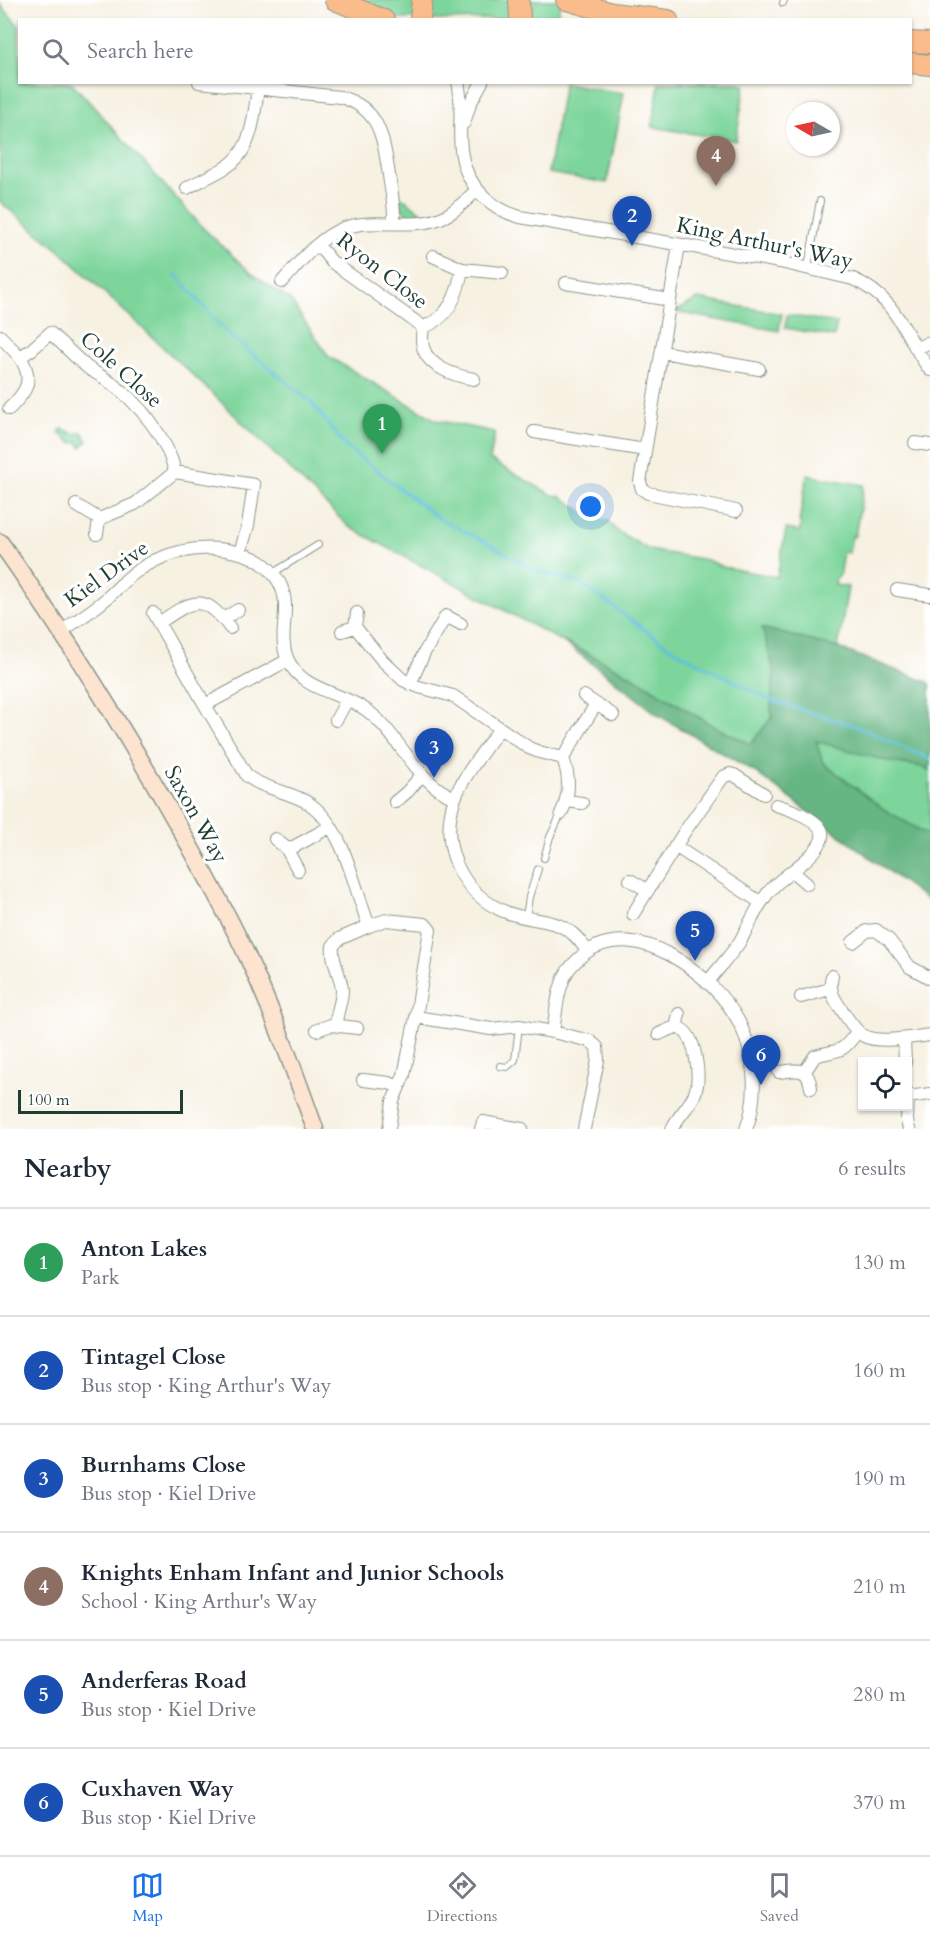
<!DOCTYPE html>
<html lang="en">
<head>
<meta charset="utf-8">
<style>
	:root { --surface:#fff; --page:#f2f2f3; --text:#1f2937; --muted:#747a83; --line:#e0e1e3; --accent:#1a73e8 }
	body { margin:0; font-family:Cardo,serif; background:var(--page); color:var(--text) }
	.controls { position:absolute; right:18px; bottom:18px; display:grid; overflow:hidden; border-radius:0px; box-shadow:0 2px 4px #0004 }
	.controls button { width:54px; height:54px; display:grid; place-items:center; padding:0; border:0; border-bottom:2px solid var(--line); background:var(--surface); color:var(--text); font:30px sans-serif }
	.compass { position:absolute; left:786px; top:102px; width:54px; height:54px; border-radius:50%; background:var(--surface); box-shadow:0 2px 4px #0004; rotate:279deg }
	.scale { position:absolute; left:18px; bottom:15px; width:165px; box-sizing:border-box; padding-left:6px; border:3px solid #1f3d34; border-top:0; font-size:16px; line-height:21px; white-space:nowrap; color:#1f3d34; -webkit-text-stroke:4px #fff; paint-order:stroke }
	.you { position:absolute; left:591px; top:507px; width:21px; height:21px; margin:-15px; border:4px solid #fff; border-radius:50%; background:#1a73e8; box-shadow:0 0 0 9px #1a73e833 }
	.badge { display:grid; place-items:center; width:39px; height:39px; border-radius:50%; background:var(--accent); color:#fff; font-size:20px; font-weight:700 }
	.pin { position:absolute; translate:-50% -50px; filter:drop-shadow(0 2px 3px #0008) }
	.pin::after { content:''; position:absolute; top:32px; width:21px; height:18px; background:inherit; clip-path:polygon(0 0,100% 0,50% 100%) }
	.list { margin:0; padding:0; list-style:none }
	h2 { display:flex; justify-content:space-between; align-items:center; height:78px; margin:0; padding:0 24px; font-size:26px }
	h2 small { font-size:20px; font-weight:400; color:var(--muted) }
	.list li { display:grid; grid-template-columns:39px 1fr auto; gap:18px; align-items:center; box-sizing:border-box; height:108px; padding:0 24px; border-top:2px solid var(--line) }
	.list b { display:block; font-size:22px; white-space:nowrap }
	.list p { margin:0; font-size:20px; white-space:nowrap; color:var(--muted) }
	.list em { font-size:20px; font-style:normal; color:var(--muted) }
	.icon { flex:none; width:33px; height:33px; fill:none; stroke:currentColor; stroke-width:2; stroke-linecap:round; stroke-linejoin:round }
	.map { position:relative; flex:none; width:930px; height:1129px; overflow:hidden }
	.search { position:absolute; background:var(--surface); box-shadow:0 2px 4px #0004; left:18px; right:18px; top:18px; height:66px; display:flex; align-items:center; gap:15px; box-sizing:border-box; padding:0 21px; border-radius:0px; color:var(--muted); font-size:22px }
	.sheet { height:726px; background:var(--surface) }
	nav { display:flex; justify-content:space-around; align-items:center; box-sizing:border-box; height:84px; border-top:2px solid var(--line); background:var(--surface); font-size:16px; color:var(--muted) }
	nav a { display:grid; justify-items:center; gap:3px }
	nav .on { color:var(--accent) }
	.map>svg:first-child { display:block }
	.green { fill:#7dd59b; stroke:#4e8968; stroke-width:1.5 }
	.forest { fill:#66b683; stroke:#427a5c; stroke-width:1.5 }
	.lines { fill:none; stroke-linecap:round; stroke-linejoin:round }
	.stream { stroke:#5cbfdb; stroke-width:3 }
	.lane-casing { stroke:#8b978b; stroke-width:8 }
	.street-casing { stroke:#8b978b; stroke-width:14 }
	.secondary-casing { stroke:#8b978b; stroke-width:19 }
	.primary-casing { stroke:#8b978b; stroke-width:22 }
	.lane { stroke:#fff; stroke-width:6 }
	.street { stroke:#fff; stroke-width:12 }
	.secondary { stroke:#fde4d1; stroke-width:16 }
	.primary { stroke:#fabc8b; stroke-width:20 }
	.labels { text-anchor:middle; stroke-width:6; stroke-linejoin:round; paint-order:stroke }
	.street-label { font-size:22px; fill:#1f3d34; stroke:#fff }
</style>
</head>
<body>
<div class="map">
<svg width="930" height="1129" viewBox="0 0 930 1129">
	<rect width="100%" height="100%" fill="#fff"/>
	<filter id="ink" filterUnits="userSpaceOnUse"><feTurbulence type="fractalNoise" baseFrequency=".0167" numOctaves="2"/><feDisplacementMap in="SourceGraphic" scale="12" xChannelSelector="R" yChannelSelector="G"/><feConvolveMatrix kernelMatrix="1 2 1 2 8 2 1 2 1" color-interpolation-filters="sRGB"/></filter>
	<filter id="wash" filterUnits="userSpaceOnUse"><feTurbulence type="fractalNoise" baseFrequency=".008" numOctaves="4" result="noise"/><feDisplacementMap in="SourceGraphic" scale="24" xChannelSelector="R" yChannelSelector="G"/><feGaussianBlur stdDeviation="1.35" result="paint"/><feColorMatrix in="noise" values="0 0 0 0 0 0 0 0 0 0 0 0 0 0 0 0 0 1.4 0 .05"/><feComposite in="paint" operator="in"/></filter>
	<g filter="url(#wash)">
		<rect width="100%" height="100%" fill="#f7f1e2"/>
		<path class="green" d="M 361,0 L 415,0 L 415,19 L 396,19 Z
			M 428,0 L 515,0 L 516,19 L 427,20 Z
			M 527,0 L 556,0 L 560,2 L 558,19 L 528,19 Z
			M 0,4 L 19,26 L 20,82 L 72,83 L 204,229 L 251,273 L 290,300 L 329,357 L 436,420 L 495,432 L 490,460 L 552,495 L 560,496 L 591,517 L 607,520 L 617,531 L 649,550 L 707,560 L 723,567 L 777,577 L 786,529 L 800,531 L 801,523 L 799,522 L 807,475 L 864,485 L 855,536 L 852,536 L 849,553 L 843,552 L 839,577 L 836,577 L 835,585 L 848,587 L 838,648 L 930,683 L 930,902 L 755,772 L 658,715 L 569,645 L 349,527 L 215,396 L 60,251 L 0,202 Z
			M 564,83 L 624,93 L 607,183 L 548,173 Z
			M 737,83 L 745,84 L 736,141 L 652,127 L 659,83 Z
			M 397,194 L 427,216 C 407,219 401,213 397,194 Z
			M 698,299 L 782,314 L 779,331 L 674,312 Z
			M 787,315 L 837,323 L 834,337 L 785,328 Z
			M 62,429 L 76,434 L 82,432 L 88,441 L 81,447 L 78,442 L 72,443 L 59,433 Z"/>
		<path class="forest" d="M 762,628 L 838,648 L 930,683 L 930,771 L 924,767 L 890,762 L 816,741 L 823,763 L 885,810 L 923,832 L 930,834 L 930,902 L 755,772 L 658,715 L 601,670 L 559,639 L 632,676 L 713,726 L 751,744 L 772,717 L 771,706 L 774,671 Z"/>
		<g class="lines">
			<path class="stream" d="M 176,275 L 226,332 L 312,403 L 345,446 L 438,518 L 489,544 L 537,571 L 580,583 L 669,647 L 770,700 L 855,726 L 930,759"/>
		</g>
	</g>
	<g filter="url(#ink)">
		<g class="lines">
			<g class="lane-casing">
				<path id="lane" d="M 783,3 L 784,0
					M 808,267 L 820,201
					M 273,573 L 318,545
					M 544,858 L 550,837 L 561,814
					M 526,917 L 529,897 L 538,869
					M 500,1066 L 507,1067 L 515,1060 L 519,1026"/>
			</g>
			<g class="street-casing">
				<path id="street" d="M 199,82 L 340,97 C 381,108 383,139 389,175 C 391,191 395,207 394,223
					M 458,82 C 464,107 457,132 462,156 C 467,186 491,209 520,217 L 780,262 L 853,279 C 898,299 904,335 930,370
					M 464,123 L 470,104 L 482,82
					M 187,188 C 201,180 219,173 232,163 C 253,145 254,114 258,88
					M 318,245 L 332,262 L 423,327
					M 679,245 L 640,482 L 642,489 L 648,493 L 736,511
					M 433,256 L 462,269 L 502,273
					M 462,269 C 458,294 449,319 423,327 C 422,334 421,340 423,347 C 428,367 455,376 474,379
					M 282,282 C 300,262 318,238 344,228 C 376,216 414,232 445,216 C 457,210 467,199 477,190
					M 566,283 L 670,300
					M 0,336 L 20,357
					M 917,348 L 930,342
					M 662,352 L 759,369
					M 9,409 C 26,392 35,381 20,357 L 31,350 L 50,333 C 63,344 75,357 88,368 C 95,373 104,377 111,383 C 139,403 168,439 175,472
					M 534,432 L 645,450
					M 915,443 L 930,445
					M 76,505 L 99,519
					M 97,534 L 99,519 L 135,504 L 175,472 L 254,485 L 248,525 L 240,553
					M 897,590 L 930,595
					M 153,613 L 205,705
					M 357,613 L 355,627 L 382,660 L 403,680 L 419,687 L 453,696 L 529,748 L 539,752 L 563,758 C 570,778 570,794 561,814
					M 223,619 L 238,610
					M 159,623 C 192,600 204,592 230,628
					M 62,631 C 76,621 92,611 106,599 C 115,591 123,582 133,574 C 162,552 200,543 236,552 C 254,556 270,566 279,582 C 293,607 277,633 287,658 C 302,693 343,691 369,712 C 401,737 415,782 455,798
					M 342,631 L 355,627
					M 288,660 L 205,705 L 247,776 C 265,790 290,791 310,804 C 345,829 354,888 369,926 L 386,920 L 425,924 L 430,930 L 416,1017 L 404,1075 L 393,1101 L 389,1129
					M 410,684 L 424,653 L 446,616 L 461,624
					M 584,696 L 613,715
					M 336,720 L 347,700
					M 500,728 C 486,748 463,776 455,798 C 438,845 461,895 508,913 C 530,921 555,918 573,934 C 579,939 583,946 588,951
					M 563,758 L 596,704
					M 567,801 L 582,803
					M 395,802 L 407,792 L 422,775
					M 275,839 L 286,848 L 298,870
					M 675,846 L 760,902
					M 288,850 L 330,827
					M 792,871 L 807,884
					M 630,880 L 647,890
					M 633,914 L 685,831 L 723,777 L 730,774 L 734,775 L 764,794
					M 853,942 L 867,931 L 876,930 L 889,940 L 910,967 L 930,978
					M 832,976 C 828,990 834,999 842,1010 C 848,1019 854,1030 864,1036 C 879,1044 913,1037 930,1035
					M 707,983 C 718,969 729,957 739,943 C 751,923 758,902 775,885 C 787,873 826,851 822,832 C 819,819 787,808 776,805
					M 801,997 L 830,989
					M 416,1017 L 491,1029 L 519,1026 L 553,1032 C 556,1014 557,991 566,974 C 570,966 577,960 584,954 C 635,914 715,976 739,1022 C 755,1054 759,1096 746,1129
					M 336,1025 C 336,1013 342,1002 342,990 C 341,975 331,961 333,946 L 339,939 L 369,926
					M 676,1028 L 679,1014
					M 317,1030 L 331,1025 L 357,1028
					M 553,1032 L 590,1041 L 597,1047 L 598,1060 L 584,1129
					M 659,1034 C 666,1031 675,1025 681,1029 C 696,1036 700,1076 696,1090 C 692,1105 678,1115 672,1129
					M 904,1039 L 905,1062
					M 805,1071 L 815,1056 C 842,1048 839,1056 858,1031
					M 779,1072 C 797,1070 808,1066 811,1088
					M 363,1080 L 389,1083 L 399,1087
					M 908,1094 L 907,1121 L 909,1129
					M 908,1097 L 930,1094
					M 481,1129 L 483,1122 L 522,1129"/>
			</g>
			<g class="secondary-casing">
				<path id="secondary" d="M 0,542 C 65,634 124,729 179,827 C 203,870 228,914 249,960 C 274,1015 295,1072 315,1129"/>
			</g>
			<g class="primary-casing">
				<path id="primary" d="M 335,0 L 384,20
					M 519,0 L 520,20
					M 566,0 L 612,13 L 668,20
					M 420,20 L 422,0
					M 910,42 L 930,43
					M 910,63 L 930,65"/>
			</g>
			<use href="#lane" class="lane"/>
			<use href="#street" class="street"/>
			<use href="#secondary" class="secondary"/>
			<use href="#primary" class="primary"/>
		</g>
	</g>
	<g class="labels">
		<g class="street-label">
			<text transform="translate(765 242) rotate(12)" y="8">King Arthur's Way</text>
			<text transform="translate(383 270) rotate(38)" y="8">Ryon Close</text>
			<text transform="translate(122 369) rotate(42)" y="8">Cole Close</text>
			<text transform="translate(106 573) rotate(-36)" y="8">Kiel Drive</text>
			<text transform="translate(197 814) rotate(61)" y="8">Saxon Way</text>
		</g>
	</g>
</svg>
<div class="controls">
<button><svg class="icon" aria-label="locate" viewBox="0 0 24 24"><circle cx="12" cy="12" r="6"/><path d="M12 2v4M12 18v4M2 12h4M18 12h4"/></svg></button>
</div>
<svg class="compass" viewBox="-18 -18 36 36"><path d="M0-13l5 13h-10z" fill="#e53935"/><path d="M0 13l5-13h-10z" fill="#747a83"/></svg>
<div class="scale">100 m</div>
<div class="you"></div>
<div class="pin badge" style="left:382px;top:454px;background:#2e9e5b">1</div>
<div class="pin badge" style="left:632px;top:246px;background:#1a4fb4">2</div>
<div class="pin badge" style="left:434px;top:778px;background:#1a4fb4">3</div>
<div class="pin badge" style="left:716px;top:186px;background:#8d6e63">4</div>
<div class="pin badge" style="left:695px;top:961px;background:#1a4fb4">5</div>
<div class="pin badge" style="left:761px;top:1085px;background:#1a4fb4">6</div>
<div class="search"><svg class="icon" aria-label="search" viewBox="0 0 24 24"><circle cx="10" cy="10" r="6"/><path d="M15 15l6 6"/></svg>Search here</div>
</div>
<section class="sheet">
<h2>Nearby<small>6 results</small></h2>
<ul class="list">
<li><span class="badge" style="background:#2e9e5b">1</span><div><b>Anton Lakes</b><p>Park</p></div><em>130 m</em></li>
<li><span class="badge" style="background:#1a4fb4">2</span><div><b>Tintagel Close</b><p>Bus stop · King Arthur's Way</p></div><em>160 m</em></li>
<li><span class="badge" style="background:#1a4fb4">3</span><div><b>Burnhams Close</b><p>Bus stop · Kiel Drive</p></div><em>190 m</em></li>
<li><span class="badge" style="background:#8d6e63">4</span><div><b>Knights Enham Infant and Junior Schools</b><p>School · King Arthur's Way</p></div><em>210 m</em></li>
<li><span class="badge" style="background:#1a4fb4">5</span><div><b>Anderferas Road</b><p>Bus stop · Kiel Drive</p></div><em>280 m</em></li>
<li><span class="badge" style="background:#1a4fb4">6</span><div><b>Cuxhaven Way</b><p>Bus stop · Kiel Drive</p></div><em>370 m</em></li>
</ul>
</section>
<nav>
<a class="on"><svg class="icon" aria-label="map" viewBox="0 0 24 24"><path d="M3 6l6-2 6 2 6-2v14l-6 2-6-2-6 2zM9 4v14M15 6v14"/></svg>Map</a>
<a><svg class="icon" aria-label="directions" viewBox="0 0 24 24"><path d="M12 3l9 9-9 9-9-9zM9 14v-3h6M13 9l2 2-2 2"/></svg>Directions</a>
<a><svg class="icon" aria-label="saved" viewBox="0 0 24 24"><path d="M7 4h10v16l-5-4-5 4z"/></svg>Saved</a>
</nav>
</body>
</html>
